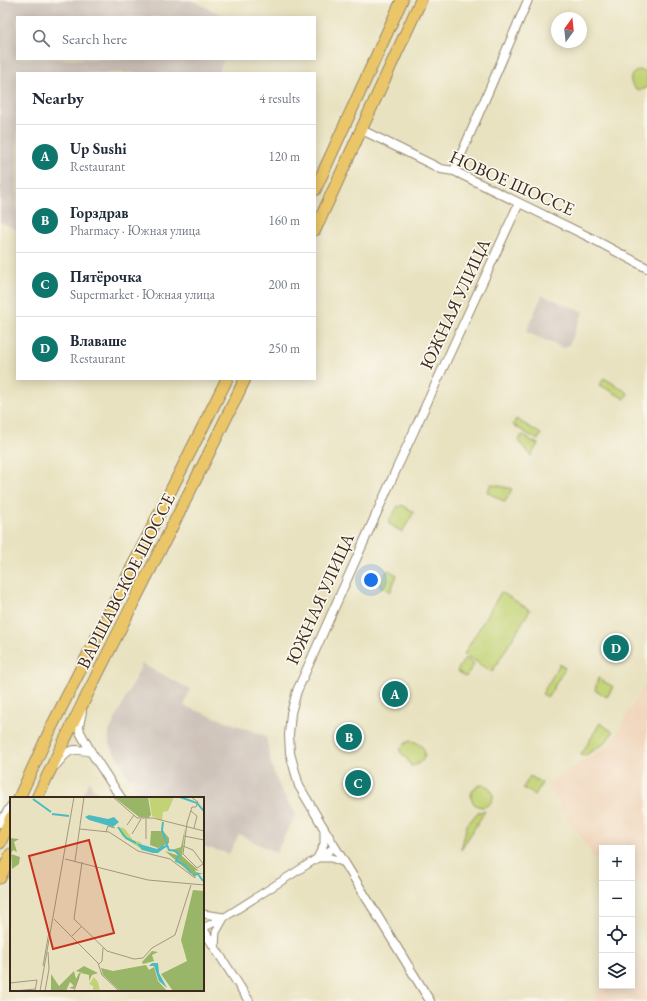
<!DOCTYPE html>
<html lang="en">
<head>
<meta charset="utf-8">
<style>
	:root { --surface:#fff; --page:#f2f2f3; --text:#1f2937; --muted:#747a83; --line:#e0e1e3; --accent:#0f766e }
	body { margin:0; font-family:"EB Garamond",serif; background:var(--page); color:var(--text) }
	.controls { position:absolute; right:12px; bottom:12px; display:grid; overflow:hidden; border-radius:0px; box-shadow:0 2px 10px #0003 }
	.controls button { width:36px; height:36px; display:grid; place-items:center; padding:0; border:0; border-bottom:1px solid var(--line); background:var(--surface); color:var(--text); font:20px sans-serif }
	.compass { position:absolute; left:551px; top:12px; width:36px; height:36px; border-radius:50%; background:var(--surface); box-shadow:0 2px 10px #0003; rotate:15deg }
	.you { position:absolute; left:371px; top:580px; width:14px; height:14px; margin:-10px; border:3px solid #fff; border-radius:50%; background:#1a73e8; box-shadow:0 0 0 6px #1a73e833 }
	.badge { display:grid; place-items:center; width:26px; height:26px; border-radius:50%; background:var(--accent); color:#fff; font-size:13px; font-weight:700 }
	.pin { position:absolute; translate:-50% -50%; border:2px solid #fff; box-shadow:0 1px 4px #0006 }
	.list { margin:0; padding:0; list-style:none }
	h2 { display:flex; justify-content:space-between; align-items:center; height:52px; margin:0; padding:0 16px; font-size:17px }
	h2 small { font-size:13px; font-weight:400; color:var(--muted) }
	.list li { display:grid; grid-template-columns:26px 1fr auto; gap:12px; align-items:center; box-sizing:border-box; height:64px; padding:0 16px; border-top:1px solid var(--line) }
	.list b { display:block; font-size:15px; white-space:nowrap }
	.list p { margin:0; font-size:13px; white-space:nowrap; color:var(--muted) }
	.list em { font-size:13px; font-style:normal; color:var(--muted) }
	.icon { flex:none; width:22px; height:22px; fill:none; stroke:currentColor; stroke-width:2; stroke-linecap:round; stroke-linejoin:round }
	.map { position:relative; flex:none; width:647px; height:1001px; overflow:hidden }
	.search { position:absolute; background:var(--surface); box-shadow:0 2px 10px #0003; left:16px; top:16px; width:300px; height:44px; display:flex; align-items:center; gap:10px; box-sizing:border-box; padding:0 14px; border-radius:0px; color:var(--muted); font-size:15px }
	.panel { position:absolute; background:var(--surface); box-shadow:0 2px 10px #0003; left:16px; top:72px; width:300px; height:308px; border-radius:0px }
	.map>svg:first-child { display:block }
	.built { fill:#f0d6bc }
	.industrial { fill:#cec2b9 }
	.green { fill:#c2d376; stroke:#7e7e4a }
	.lines { fill:none; stroke-linecap:round; stroke-linejoin:round }
	.minor-casing { stroke:#92866f; stroke-width:9 }
	.tertiary-casing { stroke:#92866f; stroke-width:10 }
	.primary-casing { stroke:#92866f; stroke-width:13 }
	.minor { stroke:#fff; stroke-width:7 }
	.tertiary { stroke:#fff; stroke-width:8 }
	.primary { stroke:#ebc669; stroke-width:11 }
	.labels { text-anchor:middle; stroke-width:3.5; stroke-linejoin:round; paint-order:stroke }
	.street-label { font-size:18px; fill:#3b2a1e; stroke:#fbf7ec }
	.inset-river { fill:none; stroke:#4cbbc1; stroke-width:2 }
	.inset-road { fill:none; stroke:#a3987f; stroke-width:1 }
	.view { fill:#c8321e; fill-opacity:0.15; stroke:#c8321e; stroke-width:2 }
	.inset-edge { fill:none; stroke:#3b2a1e; stroke-width:2 }
</style>
</head>
<body>
<div class="map">
<svg width="647" height="1001" viewBox="0 0 647 1001">
	<rect width="100%" height="100%" fill="#fbf7ec"/>
	<filter id="ink" filterUnits="userSpaceOnUse"><feTurbulence type="fractalNoise" baseFrequency=".025" numOctaves="2"/><feDisplacementMap in="SourceGraphic" scale="8" xChannelSelector="R" yChannelSelector="G"/><feConvolveMatrix kernelMatrix="1 2 1 2 8 2 1 2 1" color-interpolation-filters="sRGB"/></filter>
	<filter id="wash" filterUnits="userSpaceOnUse"><feTurbulence type="fractalNoise" baseFrequency=".012" numOctaves="4" result="noise"/><feDisplacementMap in="SourceGraphic" scale="16" xChannelSelector="R" yChannelSelector="G"/><feGaussianBlur stdDeviation="0.9" result="paint"/><feColorMatrix in="noise" values="0 0 0 0 0 0 0 0 0 0 0 0 0 0 0 0 0 1.4 0 .05"/><feComposite in="paint" operator="in"/></filter>
	<g filter="url(#wash)">
		<rect width="100%" height="100%" fill="#e8e2c0"/>
		<path class="built" d="M 647,681 L 647,889 L 632,880 L 632,848 L 602,848 L 602,862 L 593,856 L 546,784 L 610,744 Z
			M 632,952 L 647,961 L 647,1001 L 592,1001 L 602,984 L 602,986 L 632,986 Z"/>
		<path class="industrial" d="M 0,0 L 191,0 L 227,17 L 17,17 L 17,59 L 224,59 L 218,73 L 17,73 L 17,230 L 0,222 Z
			M 542,295 L 583,312 L 569,345 L 563,348 L 526,332 Z
			M 142,664 L 190,689 L 184,706 L 266,736 L 269,754 L 274,774 L 282,792 L 296,814 L 276,853 L 239,834 L 229,854 L 203,846 L 203,798 L 141,798 L 109,743 L 109,732 Z
			M 89,782 L 101,798 L 81,798 Z"/>
		<path class="green" d="M 639,70 L 647,72 L 647,88 L 640,90 L 635,88 C 628,81 630,73 639,70 Z
			M 604,378 L 628,393 L 625,399 L 600,385 Z
			M 516,419 L 541,434 L 538,440 L 513,425 Z
			M 522,435 L 538,444 L 531,456 L 518,441 Z
			M 491,484 L 512,489 L 505,502 L 487,492 Z
			M 402,505 L 414,512 L 402,532 L 388,523 L 398,506 L 400,507 Z
			M 388,570 L 397,575 L 390,592 L 379,585 Z
			M 501,592 L 530,610 L 492,672 L 464,654 Z
			M 465,658 L 474,664 L 466,677 L 457,671 Z
			M 560,664 L 565,668 L 548,697 L 542,694 Z
			M 598,678 L 613,687 L 607,697 L 595,690 Z
			M 600,723 L 613,732 L 605,743 L 584,756 L 581,755 Z
			M 410,741 C 429,743 430,764 411,766 L 407,759 L 400,752 C 401,746 404,744 410,741 Z
			M 530,776 L 542,783 L 535,795 L 523,788 Z
			M471 796a11 11 0 1 1 22 0a11 11 0 1 1-22 0Z
			M 485,811 L 461,850 L 467,825 L 478,812 Z"/>
	</g>
	<g filter="url(#ink)">
		<g class="lines">
			<g class="minor-casing">
				<path id="minor" d="M 317,858 L 324,844 L 324,828
					M 319,858 L 331,858 L 345,863
					M 203,914 L 224,917
					M 203,928 L 225,917 L 335,847
					M 215,948 L 216,932 L 224,918"/>
			</g>
			<g class="tertiary-casing">
				<path id="tertiary" d="M 362,130 L 441,169 L 454,171 L 591,238 L 647,268
					M 454,171 L 528,0
					M 82,711 L 79,726 L 80,732 L 91,752 L 121,798
					M 56,765 C 68,750 71,747 91,752
					M 0,823 L 11,806
					M 203,929 L 249,1001
					M 430,1001 L 335,847 L 299,786 L 290,753 L 289,735 L 291,713 L 297,691 L 396,470 L 519,203"/>
			</g>
			<g class="primary-casing">
				<path id="primary" d="M 315,190 L 402,0
					M 315,230 L 421,0
					M 19,798 L 52,726 L 227,379
					M 37,798 C 103,657 178,520 245,379
					M 0,843 L 11,817
					M 0,878 L 11,854"/>
			</g>
			<use href="#minor" class="minor"/>
			<use href="#tertiary" class="tertiary"/>
			<use href="#primary" class="primary"/>
		</g>
	</g>
	<g class="labels">
		<g class="street-label">
			<text transform="translate(512 183) rotate(24)" y="6">НОВОЕ ШОССЕ</text>
			<text transform="translate(455 304) rotate(-65)" y="6">ЮЖНАЯ УЛИЦА</text>
			<text transform="translate(126 581) rotate(-63)" y="6">ВАРШАВСКОЕ ШОССЕ</text>
			<text transform="translate(320 599) rotate(-66)" y="6">ЮЖНАЯ УЛИЦА</text>
		</g>
	</g>
	<g transform="translate(10 797)">
		<rect width="194" height="194" fill="#e8e2c0"/>
		<path d="M 139,0 L 164,0 L 158,14 L 153,15 L 152,24 L 142,19 ZM 111,30 L 115,32 L 123,43 L 130,45 L 133,49 L 127,47 L 131,52 L 112,39 L 109,33 ZM 84,180 L 88,185 L 90,194 L 83,194 L 83,189 L 79,187 Z" fill="#c2d376"/>
		<path d="M 104,0 L 138,0 L 141,18 L 138,21 L 129,20 ZM 175,31 L 172,59 L 189,74 L 185,73 L 186,75 L 194,77 L 185,77 L 186,81 L 155,54 L 169,59 L 162,53 L 171,50 ZM 141,34 L 153,34 L 159,41 L 159,46 L 148,51 L 140,48 ZM 0,41 L 9,42 L 4,45 L 7,55 L 3,53 L 1,57 L 10,60 L 9,67 L 2,72 ZM 183,93 L 194,94 L 194,194 L 163,194 L 151,177 L 177,164 L 171,143 ZM 142,154 L 148,155 L 142,158 L 144,164 L 133,167 L 132,165 ZM 136,168 L 139,173 L 144,170 L 148,184 L 157,194 L 110,194 L 93,178 L 91,171 L 103,174 ZM 74,169 L 88,176 L 82,178 L 79,184 L 79,178 L 71,176 L 64,192 L 59,191 L 64,189 L 60,185 L 56,194 L 41,194 L 41,177 L 49,189 L 64,174 L 66,182 L 69,176 L 72,176 L 66,174 Z" fill="#99b567"/>
		<path d="M 79,18 L 98,22 L 104,20 L 109,25 L 103,30 L 79,23 L 75,20 ZM 126,46 L 147,52 L 153,48 L 156,50 L 148,56 L 143,56 L 132,53 ZM 142,166 L 148,166 L 149,176 L 157,191 L 149,184 L 144,169 L 139,169 Z" fill="#4cbbc1"/>
		<path class="inset-river" d="M 170,0 L 187,6 L 194,14M 23,2 L 41,15M 42,17 L 59,19M 153,25 L 152,33 L 157,47M 108,30 L 116,41 L 126,46M 155,50 L 157,48 L 159,53 L 166,54 L 169,58 L 166,64 L 175,68 L 181,76M 183,78 L 188,77 L 193,84"/>
		<path class="inset-road" d="M 103,0 L 127,21 L 143,21 L 194,34M 181,0 L 188,5 L 186,10 L 182,10 L 177,26 L 173,57 L 187,71 L 193,67M 181,14 L 187,19 L 184,31M 136,22 L 136,42M 117,28 L 124,18M 70,32 L 99,35 L 128,54 L 160,62 L 185,81M 96,35 L 98,29 L 105,31M 122,37 L 131,22M 174,39 L 194,43M 173,49 L 183,53 L 194,68M 55,62 L 138,83 L 194,88M 65,64 L 74,0M 72,65 L 64,122 L 97,154 L 124,162 L 133,161 L 142,151 L 165,138 L 181,88M 44,122 L 88,166 L 92,178 L 109,194M 61,140 L 71,130M 89,167 L 92,164 L 93,151M 33,169 L 39,135M 0,186 L 27,183 L 25,194M 4,194 L 25,192M 30,194 L 64,0M 35,194 L 39,172 L 38,155M 64,194 L 69,180"/>
		<path class="view" d="M 79,43 L 104,136 L 43,152 L 19,59 Z"/>
		<rect width="194" height="194" class="inset-edge"/>
	</g>
</svg>
<div class="controls">
<button>+</button>
<button>−</button>
<button><svg class="icon" aria-label="locate" viewBox="0 0 24 24"><circle cx="12" cy="12" r="6"/><path d="M12 2v4M12 18v4M2 12h4M18 12h4"/></svg></button>
<button><svg class="icon" aria-label="layers" viewBox="0 0 24 24"><path d="M12 4l9 5-9 5-9-5zM3 14l9 5 9-5"/></svg></button>
</div>
<svg class="compass" viewBox="-18 -18 36 36"><path d="M0-13l5 13h-10z" fill="#e53935"/><path d="M0 13l5-13h-10z" fill="#747a83"/></svg>
<div class="you"></div>
<div class="pin badge" style="left:395px;top:694px">A</div>
<div class="pin badge" style="left:349px;top:737px">B</div>
<div class="pin badge" style="left:358px;top:783px">C</div>
<div class="pin badge" style="left:616px;top:648px">D</div>
<div class="search"><svg class="icon" aria-label="search" viewBox="0 0 24 24"><circle cx="10" cy="10" r="6"/><path d="M15 15l6 6"/></svg>Search here</div>
<section class="panel">
<h2>Nearby<small>4 results</small></h2>
<ul class="list">
<li><span class="badge">A</span><div><b>Up Sushi</b><p>Restaurant</p></div><em>120 m</em></li>
<li><span class="badge">B</span><div><b>Горздрав</b><p>Pharmacy · Южная улица</p></div><em>160 m</em></li>
<li><span class="badge">C</span><div><b>Пятёрочка</b><p>Supermarket · Южная улица</p></div><em>200 m</em></li>
<li><span class="badge">D</span><div><b>Влаваше</b><p>Restaurant</p></div><em>250 m</em></li>
</ul>
</section>
</div>
</body>
</html>
